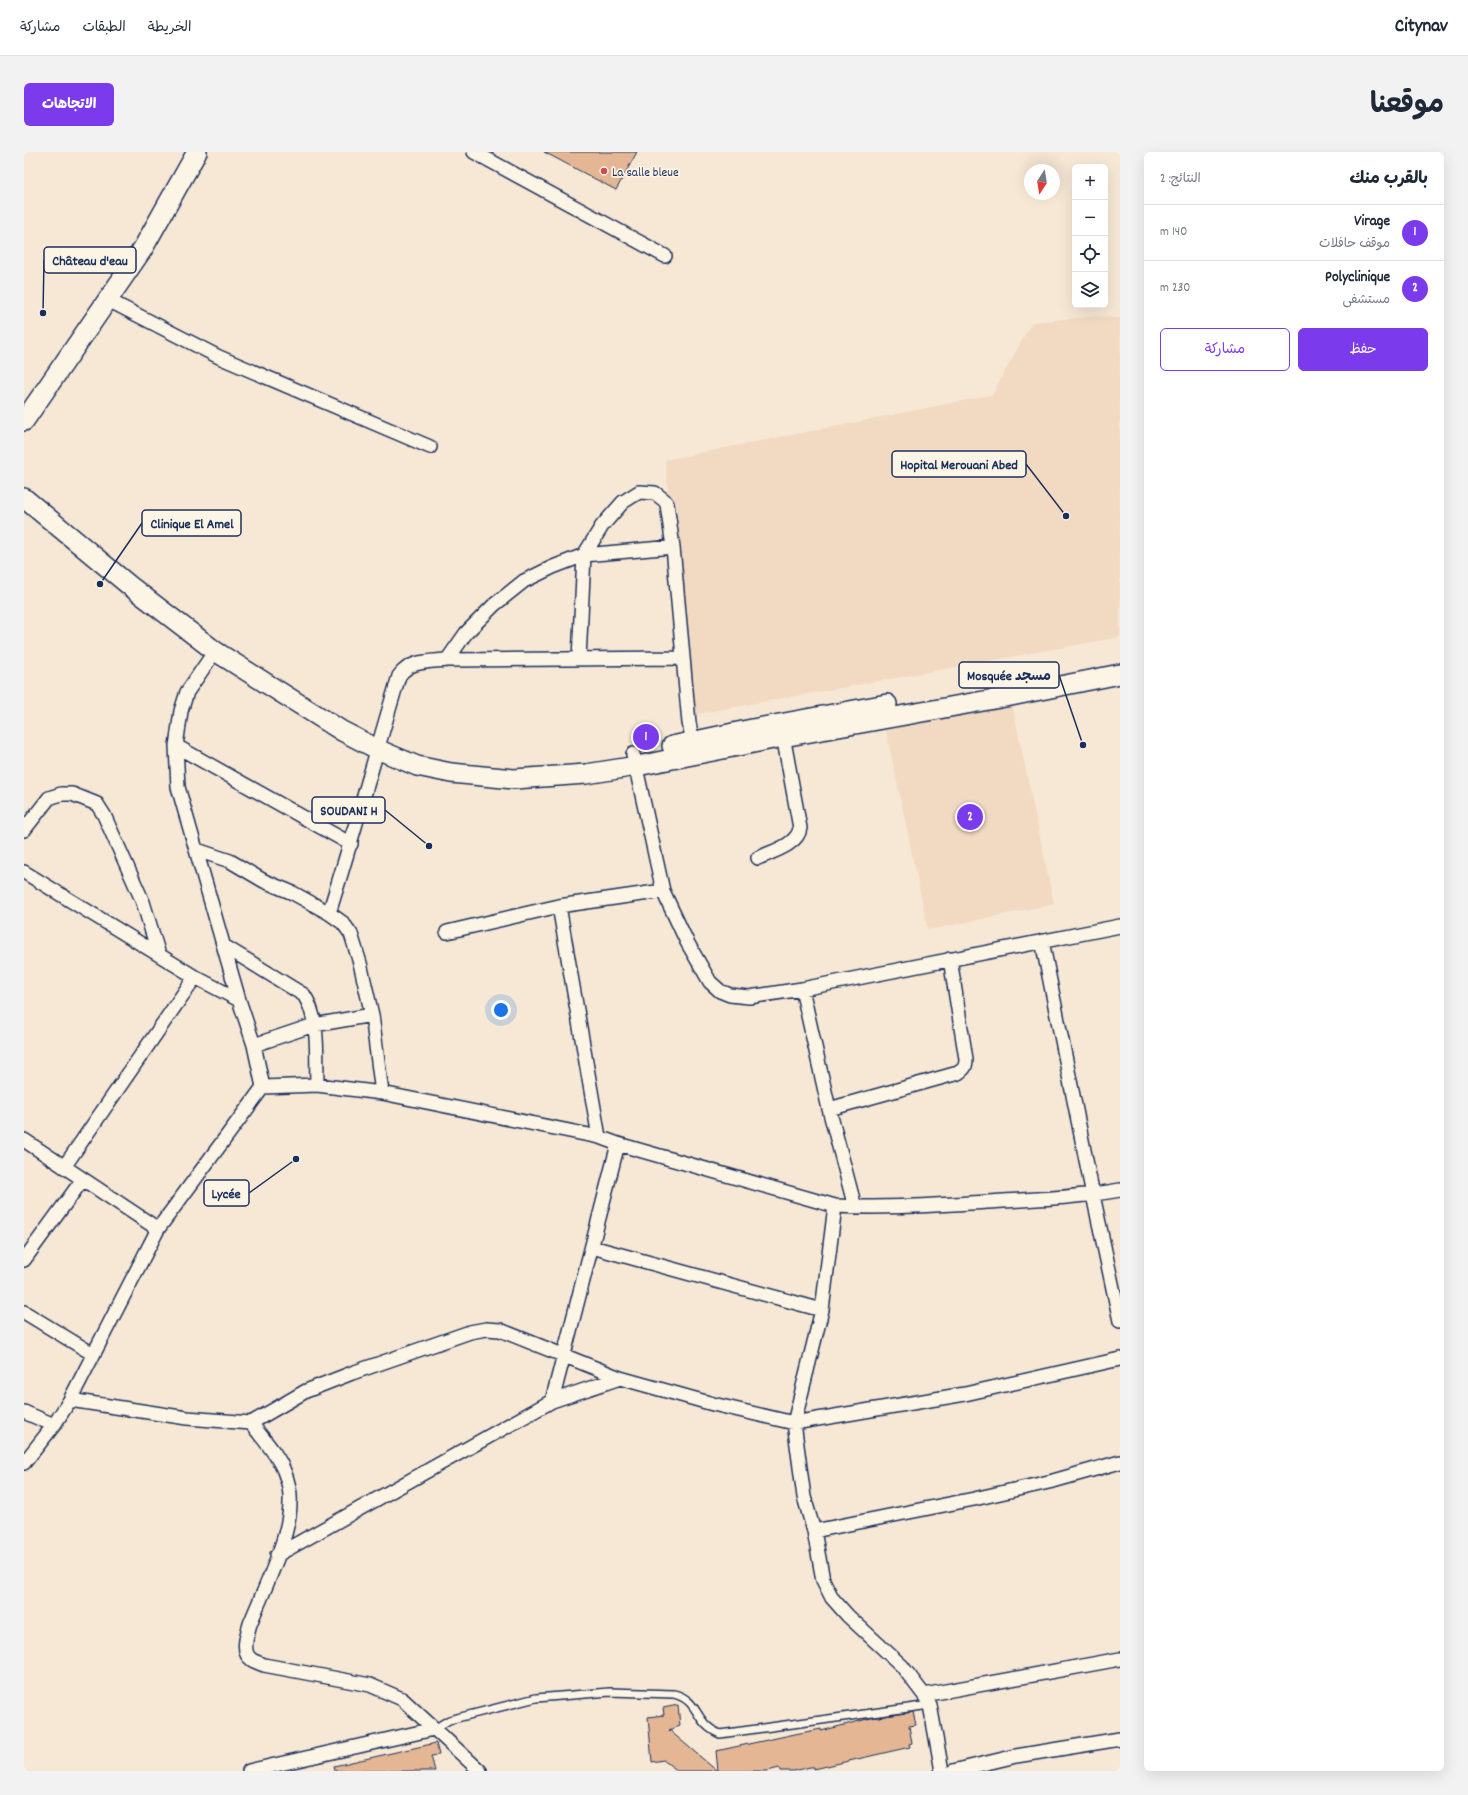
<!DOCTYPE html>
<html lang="ar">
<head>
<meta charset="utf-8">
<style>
	:root { --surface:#fff; --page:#f2f2f3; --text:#1f2937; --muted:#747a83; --line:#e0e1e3; --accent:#7c3aed }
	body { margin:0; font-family:Dekko,"Playpen Sans Arabic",sans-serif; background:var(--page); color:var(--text); direction:rtl }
	.controls { position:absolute; right:12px; top:12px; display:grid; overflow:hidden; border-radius:6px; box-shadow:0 4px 16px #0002 }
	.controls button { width:36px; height:36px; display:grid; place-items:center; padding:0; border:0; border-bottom:1px solid var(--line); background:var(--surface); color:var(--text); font:20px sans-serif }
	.compass { position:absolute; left:1000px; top:12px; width:36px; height:36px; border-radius:50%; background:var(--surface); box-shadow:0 4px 16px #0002; rotate:192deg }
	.you { position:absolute; left:477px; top:858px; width:14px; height:14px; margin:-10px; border:3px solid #fff; border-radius:50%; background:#1a73e8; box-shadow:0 0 0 6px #1a73e833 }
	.badge { display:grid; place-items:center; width:26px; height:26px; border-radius:50%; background:var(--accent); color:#fff; font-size:13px; font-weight:700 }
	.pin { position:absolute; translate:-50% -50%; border:2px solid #fff; box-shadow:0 1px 4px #0006 }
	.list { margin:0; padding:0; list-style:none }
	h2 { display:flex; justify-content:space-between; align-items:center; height:52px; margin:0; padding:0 16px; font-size:17px }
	h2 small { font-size:13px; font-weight:400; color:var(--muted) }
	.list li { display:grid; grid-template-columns:26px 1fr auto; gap:12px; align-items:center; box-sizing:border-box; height:56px; padding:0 16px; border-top:1px solid var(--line) }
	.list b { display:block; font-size:15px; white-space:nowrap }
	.list p { margin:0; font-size:13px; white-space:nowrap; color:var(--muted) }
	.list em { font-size:13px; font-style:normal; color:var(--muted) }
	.actions { display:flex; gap:8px; padding:12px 16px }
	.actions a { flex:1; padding:9px 0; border:1px solid var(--accent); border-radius:6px; text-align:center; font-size:14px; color:var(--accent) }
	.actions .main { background:var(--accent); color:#fff }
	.icon { flex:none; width:22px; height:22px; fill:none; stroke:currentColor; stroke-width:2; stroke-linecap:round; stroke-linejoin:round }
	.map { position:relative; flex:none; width:1096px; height:1619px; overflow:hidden; direction:ltr; border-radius:6px }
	header { display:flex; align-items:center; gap:24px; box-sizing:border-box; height:56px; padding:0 20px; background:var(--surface); border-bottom:1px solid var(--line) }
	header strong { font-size:19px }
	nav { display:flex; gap:22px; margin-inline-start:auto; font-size:14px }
	.intro { display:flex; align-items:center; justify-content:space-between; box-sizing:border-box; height:96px; padding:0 24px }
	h1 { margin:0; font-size:28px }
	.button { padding:10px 18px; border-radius:6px; background:var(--accent); color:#fff; font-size:14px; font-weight:700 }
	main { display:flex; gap:24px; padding:0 24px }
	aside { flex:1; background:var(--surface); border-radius:6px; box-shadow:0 4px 16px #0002 }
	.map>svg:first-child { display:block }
	.built { fill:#f1d9c2 }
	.building { fill:#e4b694; stroke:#1b2f5e }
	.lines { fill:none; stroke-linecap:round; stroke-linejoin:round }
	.lane-casing { stroke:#1b2f5e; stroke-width:10 }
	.street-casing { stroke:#1b2f5e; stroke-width:16 }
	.secondary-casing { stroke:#1b2f5e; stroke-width:22 }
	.lane { stroke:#fcf5e5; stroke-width:7 }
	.street { stroke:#fcf5e5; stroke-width:13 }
	.secondary { stroke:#fcf5e5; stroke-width:19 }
	.poi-dot { fill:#d1495b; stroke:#fcf5e5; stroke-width:1.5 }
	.labels { text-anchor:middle; stroke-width:3.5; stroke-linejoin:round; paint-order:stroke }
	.poi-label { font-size:13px; fill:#1b2f5e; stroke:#fcf5e5; text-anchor:start }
	.leader { fill:none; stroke:#1b2f5e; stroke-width:1.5 }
	.callout-dot { fill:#1b2f5e; stroke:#fcf5e5; stroke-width:1.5 }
	.callout { fill:#fcf5e5; stroke:#1b2f5e; stroke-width:1.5 }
	.callout-label { font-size:14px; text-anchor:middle; font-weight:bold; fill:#1b2f5e }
</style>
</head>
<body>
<header>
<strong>Citynav</strong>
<nav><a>الخريطة</a><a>الطبقات</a><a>مشاركة</a></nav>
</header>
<div class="intro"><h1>موقعنا</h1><a class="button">الاتجاهات</a></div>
<main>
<aside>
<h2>بالقرب منك<small>النتائج: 2</small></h2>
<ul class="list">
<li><span class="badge">1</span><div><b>Virage</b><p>موقف حافلات</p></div><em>140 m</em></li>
<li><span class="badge">2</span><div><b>Polyclinique</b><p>مستشفى</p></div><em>230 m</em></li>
</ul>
<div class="actions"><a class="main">حفظ</a><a>مشاركة</a></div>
</aside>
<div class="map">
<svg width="1096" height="1619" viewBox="0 0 1096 1619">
	<rect width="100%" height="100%" fill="#f7e8d5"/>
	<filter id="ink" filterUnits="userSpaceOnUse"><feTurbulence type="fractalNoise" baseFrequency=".025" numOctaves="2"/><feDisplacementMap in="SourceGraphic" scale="8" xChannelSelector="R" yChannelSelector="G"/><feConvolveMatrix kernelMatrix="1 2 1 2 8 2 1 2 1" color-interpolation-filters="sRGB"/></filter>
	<g filter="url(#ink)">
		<path class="built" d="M 1075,164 L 1096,166 L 1096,485 L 667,563 L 641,308 L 968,243 L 1008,170 Z
			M 988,552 L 1030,752 L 904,778 L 862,578 Z"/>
		<path class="building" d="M 520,0 L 613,0 L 592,38 Z
			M 654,1553 L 656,1574 L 645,1578 L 693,1619 L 654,1619 L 639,1608 L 628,1610 L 624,1565 L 640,1563 L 639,1556 Z
			M 889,1560 L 892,1573 L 885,1574 L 888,1591 L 885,1592 L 886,1595 L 790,1617 L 790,1615 L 786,1615 L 770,1619 L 756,1619 L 755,1616 L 744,1619 L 694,1619 L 692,1599 L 771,1582 L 797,1577 L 797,1579 L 847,1566 Z
			M 412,1591 L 415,1603 L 407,1604 L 411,1619 L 311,1619 L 310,1614 Z"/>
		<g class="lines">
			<g class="lane-casing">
				<path id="lane" d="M 410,1577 L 425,1568 L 512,1546 L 586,1540 L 650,1542 C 677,1549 669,1571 696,1582 L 906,1553"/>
			</g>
			<g class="street-casing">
				<path id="street" d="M 450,0 L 641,104
					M 84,148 L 195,205 L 406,295
					M 191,499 L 163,540 L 157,559 L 152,594 L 154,635 L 215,848 L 230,893 L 239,935 L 134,1077 L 46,1248 L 163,1266 L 227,1271 C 238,1286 253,1301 260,1319 C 264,1329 267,1340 266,1351 C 266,1386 239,1439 226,1472 C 223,1482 217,1500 227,1507 C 230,1510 236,1511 240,1513 L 346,1533 L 378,1547 L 456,1619
					M 555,507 L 560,403 L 578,374 L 599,350 L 615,340 L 631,341 L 640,348 L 643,352 L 649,395 L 665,571 L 669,590
					M 423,508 L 442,481 L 470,453 L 500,429 L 529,415 L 560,403 L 649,395
					M 152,594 L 327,692
					M 609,602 L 639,739 L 663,790 L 686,830 L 696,839 L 706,843 L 725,845 L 778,837 L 1096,774
					M 0,678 L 25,646 L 37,642 L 48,642 L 73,652 L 80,663 L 119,750 L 135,803
					M 173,698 L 206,709 L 240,729 L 269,741 L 305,761 L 319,771 L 327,782 L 336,811 L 348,863 L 358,941
					M 734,706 C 747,700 774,693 776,676 L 758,578
					M 0,720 L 171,825 L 215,848
					M 305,761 C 330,682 351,603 375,524 C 386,508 405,510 423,508 L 658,506
					M 423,780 L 535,754
					M 1018,789 L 1069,1043 L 1096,1169
					M 200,794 L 280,843 C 296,867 292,905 293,933
					M 778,837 L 805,957 L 831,1055
					M 230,893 L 290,873 L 348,863
					M 239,935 L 293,933 L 358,941 L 575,985 L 594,992 L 811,1054 C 861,1057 913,1053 963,1050 C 1007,1047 1052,1046 1096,1038
					M 805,957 L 934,921 C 940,917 942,915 942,907 L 926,807
					M 575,985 L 535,754 L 639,739
					M 0,988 L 134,1077
					M 40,1015 L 171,825
					M 811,1054 L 798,1158 L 770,1271 L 780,1345 L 790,1379 L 799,1428 L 808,1446 L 824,1464 L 878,1514 L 900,1543 L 906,1553 L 918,1619
					M 568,1095 L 798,1158
					M 0,1108 L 59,1027
					M 0,1160 L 69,1202
					M 528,1249 L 596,1226
					M 0,1260 L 30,1273
					M 227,1271 L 282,1239 L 328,1221 L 446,1180 L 462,1177 L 476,1178 L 596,1226 L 689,1252 L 770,1271 L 941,1242 L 1096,1207
					M 0,1311 L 30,1273 L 46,1248
					M 790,1379 L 950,1347 L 1029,1329 L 1096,1310
					M 253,1403 L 528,1249 L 594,992
					M 900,1543 L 1096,1507
					M 225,1619 L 410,1577
					M 929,1619 L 992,1604 L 1096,1587"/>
			</g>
			<g class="secondary-casing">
				<path id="secondary" d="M 0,269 L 118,98 L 173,0
					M 0,346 L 106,434 L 191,499 L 318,579 L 353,597 L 393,614 L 427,621 L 490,627 L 562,622 L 613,614 L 759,585 L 987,544 L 1096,522
					M 648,594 L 728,577 L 863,552"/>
			</g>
			<use href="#lane" class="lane"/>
			<use href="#street" class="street"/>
			<use href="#secondary" class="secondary"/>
		</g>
	</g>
	<circle class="poi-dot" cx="580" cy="19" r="4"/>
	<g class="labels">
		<g class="poi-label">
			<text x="588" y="24">La salle bleue</text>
		</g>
	</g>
	<path class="leader" d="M19 161L20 108M1042 364L1002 312M76 432L118 371M1059 593L1035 523M405 694L361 658M272 1007L225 1041"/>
	<g class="callout-dot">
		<circle cx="19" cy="161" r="4"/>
		<circle cx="1042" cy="364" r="4"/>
		<circle cx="76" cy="432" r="4"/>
		<circle cx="1059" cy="593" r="4"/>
		<circle cx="405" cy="694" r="4"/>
		<circle cx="272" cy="1007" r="4"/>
	</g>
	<g class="callout">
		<rect x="20" y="95" width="92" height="26" rx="4"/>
		<rect x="868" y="299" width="134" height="26" rx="4"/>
		<rect x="118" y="358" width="99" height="26" rx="4"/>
		<rect x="935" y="510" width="100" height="26" rx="4"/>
		<rect x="288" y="645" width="73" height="26" rx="4"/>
		<rect x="180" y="1028" width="45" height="26" rx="4"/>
	</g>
	<g class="callout-label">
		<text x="66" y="113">Château d'eau</text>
		<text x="935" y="317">Hopital Merouani Abed</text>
		<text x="168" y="376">Clinique El Amel</text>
		<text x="985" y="528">Mosquée مسجد</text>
		<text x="325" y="663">SOUDANI H</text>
		<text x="202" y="1046">Lycée</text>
	</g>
</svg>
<div class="controls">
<button>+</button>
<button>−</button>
<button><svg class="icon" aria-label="locate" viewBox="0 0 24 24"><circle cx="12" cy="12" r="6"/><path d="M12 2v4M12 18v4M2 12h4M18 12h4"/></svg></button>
<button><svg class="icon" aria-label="layers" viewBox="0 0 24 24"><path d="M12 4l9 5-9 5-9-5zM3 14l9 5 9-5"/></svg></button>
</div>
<svg class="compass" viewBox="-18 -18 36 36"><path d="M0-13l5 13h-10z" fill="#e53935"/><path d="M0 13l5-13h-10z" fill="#747a83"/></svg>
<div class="you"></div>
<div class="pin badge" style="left:622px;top:585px">1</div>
<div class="pin badge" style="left:946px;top:665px">2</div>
</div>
</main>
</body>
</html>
